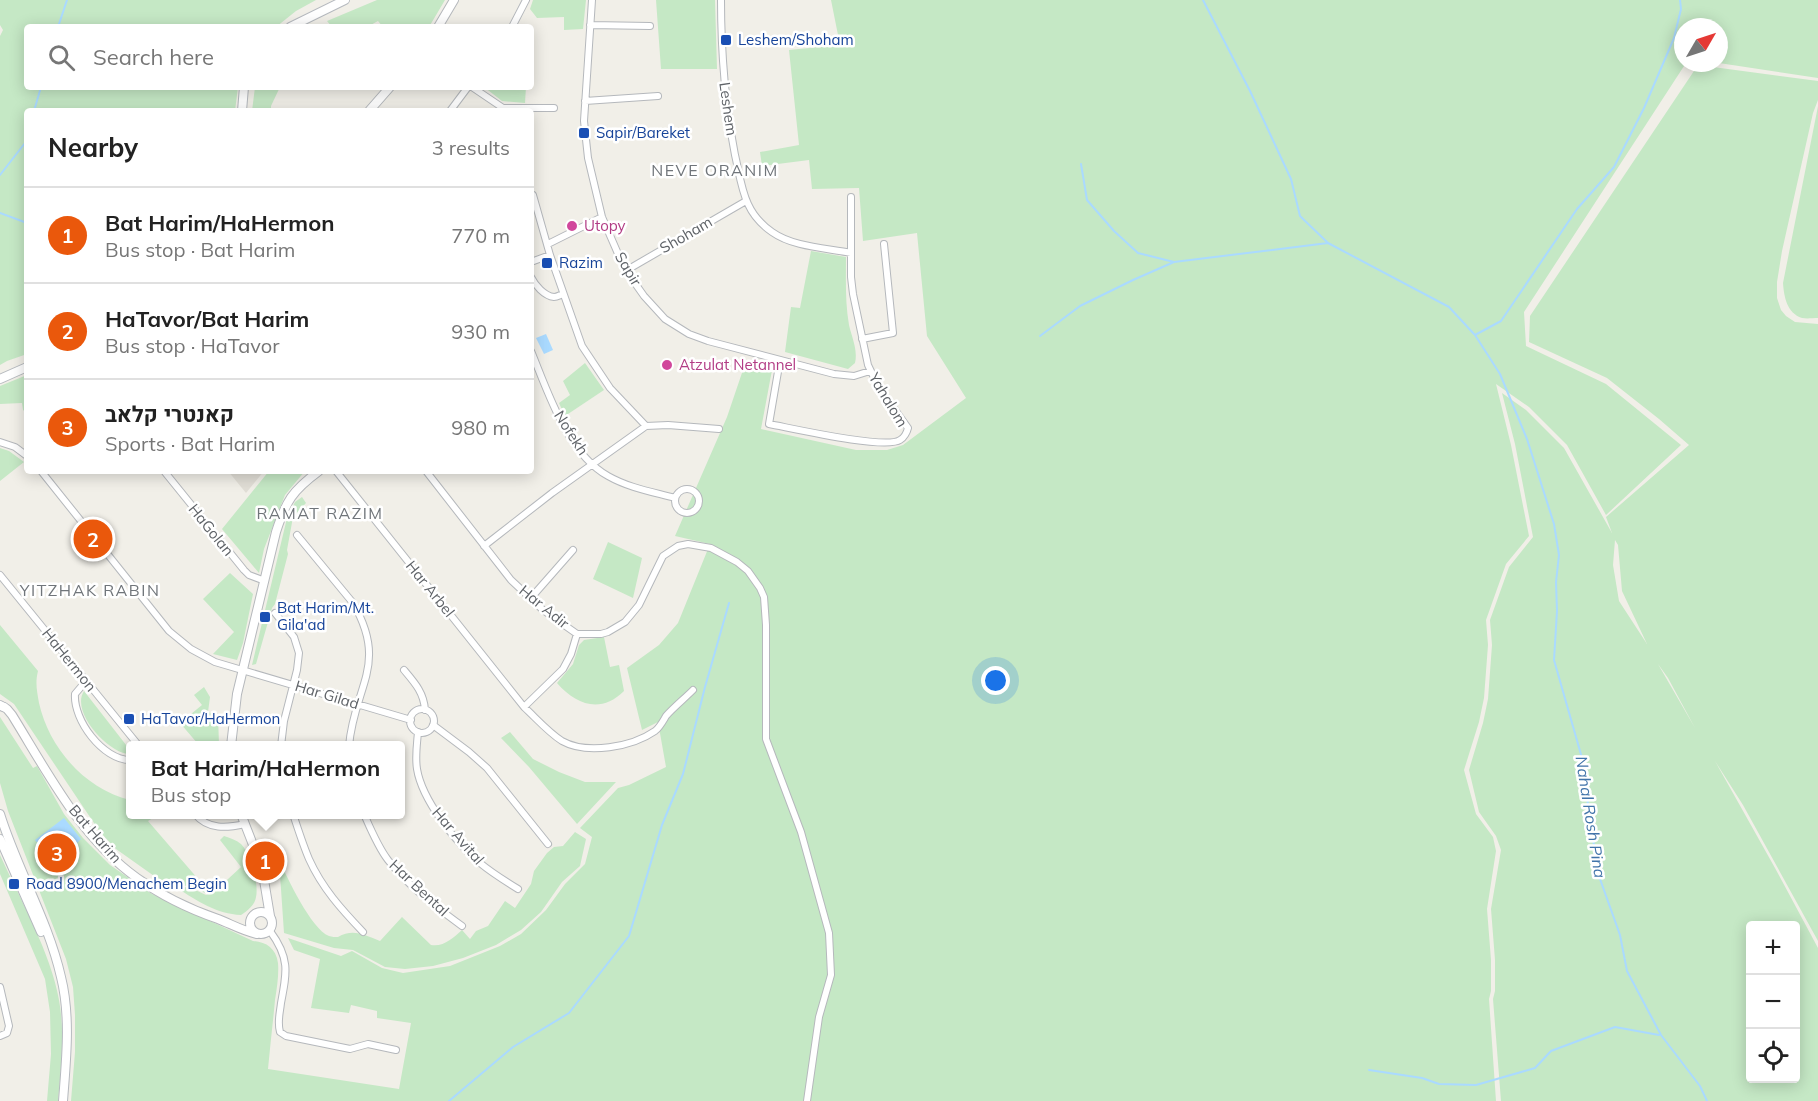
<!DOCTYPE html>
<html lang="en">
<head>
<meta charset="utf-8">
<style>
	:root { --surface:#fff; --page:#f2f2f2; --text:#222; --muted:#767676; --line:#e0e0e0; --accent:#ea580c }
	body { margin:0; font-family:Mulish,Heebo,sans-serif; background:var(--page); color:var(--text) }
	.controls { position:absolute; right:18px; bottom:18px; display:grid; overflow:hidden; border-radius:6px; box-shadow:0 3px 15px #0003 }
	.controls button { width:54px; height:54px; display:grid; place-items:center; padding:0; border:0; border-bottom:2px solid var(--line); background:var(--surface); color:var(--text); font:30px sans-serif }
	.compass { position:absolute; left:1674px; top:18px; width:54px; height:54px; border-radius:50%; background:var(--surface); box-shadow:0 3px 15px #0003; rotate:51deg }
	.you { position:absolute; left:996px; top:681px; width:21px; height:21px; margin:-15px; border:4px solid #fff; border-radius:50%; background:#1a73e8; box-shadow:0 0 0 9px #1a73e833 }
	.badge { display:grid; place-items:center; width:39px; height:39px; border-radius:50%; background:var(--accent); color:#fff; font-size:20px; font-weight:700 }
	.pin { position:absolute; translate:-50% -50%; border:3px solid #fff; box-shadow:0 2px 6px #0006 }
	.popup { position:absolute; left:126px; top:741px; width:279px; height:78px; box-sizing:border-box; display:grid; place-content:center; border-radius:6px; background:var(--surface); filter:drop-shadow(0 2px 4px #0005); font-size:20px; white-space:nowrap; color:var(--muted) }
	.popup b { font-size:22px; color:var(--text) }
	.popup::after { content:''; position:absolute; left:50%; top:100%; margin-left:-12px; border:12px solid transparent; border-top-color:var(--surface) }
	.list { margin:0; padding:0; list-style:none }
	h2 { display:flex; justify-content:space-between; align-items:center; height:78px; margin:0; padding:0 24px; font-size:26px }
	h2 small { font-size:20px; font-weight:400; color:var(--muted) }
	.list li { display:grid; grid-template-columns:39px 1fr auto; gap:18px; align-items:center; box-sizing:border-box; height:96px; padding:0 24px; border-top:2px solid var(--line) }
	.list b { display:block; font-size:22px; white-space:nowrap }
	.list p { margin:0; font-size:20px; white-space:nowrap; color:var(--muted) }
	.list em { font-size:20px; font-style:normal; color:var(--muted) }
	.icon { flex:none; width:33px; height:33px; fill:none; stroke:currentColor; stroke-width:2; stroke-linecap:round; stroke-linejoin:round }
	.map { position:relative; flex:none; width:1818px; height:1101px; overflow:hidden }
	.search { position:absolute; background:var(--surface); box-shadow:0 3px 15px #0003; left:24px; top:24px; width:510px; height:66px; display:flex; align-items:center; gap:15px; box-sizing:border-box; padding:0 21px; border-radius:6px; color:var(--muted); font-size:22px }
	.panel { position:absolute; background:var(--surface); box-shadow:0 3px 15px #0003; left:24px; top:108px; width:510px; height:366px; border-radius:6px }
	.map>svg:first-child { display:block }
	.education { fill:#e1ded6 }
	.green { fill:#c5e8c5; fill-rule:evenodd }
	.water { fill:#aadaff }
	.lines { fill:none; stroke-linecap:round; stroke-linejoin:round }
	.stream { stroke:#aadaff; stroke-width:2 }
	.minor-casing { stroke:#b5b8bc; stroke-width:8 }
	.tertiary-casing { stroke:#b5b8bc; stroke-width:10 }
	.secondary-casing { stroke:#b6babf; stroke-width:10 }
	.minor { stroke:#fff; stroke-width:6 }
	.tertiary { stroke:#fff; stroke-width:8 }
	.secondary { stroke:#fff; stroke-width:8 }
	.transit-dot { fill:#1a4fb4; stroke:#fff; stroke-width:2 }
	.hotel-dot { fill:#d1479c; stroke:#fff; stroke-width:2 }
	.labels { text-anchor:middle; stroke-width:5; stroke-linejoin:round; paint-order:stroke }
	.transit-label { font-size:15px; fill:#164399; stroke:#fff; text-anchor:start }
	.street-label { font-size:15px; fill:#5f6368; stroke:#fff }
	.hotel-label { font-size:15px; fill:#b23c85; stroke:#fff; text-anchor:start }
	.neighbourhood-label { font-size:16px; letter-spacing:1.5px; fill:#70757a; stroke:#fff }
	.water-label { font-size:16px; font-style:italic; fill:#4174aa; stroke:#fff }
</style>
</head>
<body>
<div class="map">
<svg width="1818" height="1101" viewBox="0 0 1818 1101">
	<rect width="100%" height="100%" fill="#f1efe8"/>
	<path class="education" d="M 228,471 L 264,471 L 246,493 Z"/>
	<path class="green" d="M 0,0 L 316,0 L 296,11 L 276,27 L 27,27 L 27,87 L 238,87 L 235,111 L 27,111 L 27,354 L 7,361 L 0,365 L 0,36 L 3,30 L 0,25 Z
		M 377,0 L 445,0 L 429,27 L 383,27 L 378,21 L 367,27 L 332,27 L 327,21 Z
		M 533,0 L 586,0 L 583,29 L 564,30 L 564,17 L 537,18 L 530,9 Z
		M 656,0 L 715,0 L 717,69 L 661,69 Z
		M 831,0 L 1818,0 L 1818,78 L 1719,63 L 1719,27 L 1683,27 L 1683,63 L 1686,63 L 1524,312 L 1526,346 L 1606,384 L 1681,445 L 1606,515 L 1567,445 L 1529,407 L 1496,384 L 1511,445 L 1529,536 L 1506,564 L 1486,620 L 1488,645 L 1484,698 L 1479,722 L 1464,770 L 1476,814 L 1493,837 L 1496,851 L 1487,909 L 1491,960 L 1491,991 L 1489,999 L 1496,1101 L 71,1101 L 75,1052 L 75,1015 L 73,987 L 66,959 L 8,811 L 0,783 L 0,717 L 33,768 L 37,766 L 64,814 L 83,838 L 110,865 L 152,894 L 253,941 C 266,942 276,948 278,963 C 279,974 277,988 275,1000 C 273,1023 270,1046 268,1069 L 399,1089 L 411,1023 L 377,1018 L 377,1011 L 351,1005 L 349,1013 L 311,1008 L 320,959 L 294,950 L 288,938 L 341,956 L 352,951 L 382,968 L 403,973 L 450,966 L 500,946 L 521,934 L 546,910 L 565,884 L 585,864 L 592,837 L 580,828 L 618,788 L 629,785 L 666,767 L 658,722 L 642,730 L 627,668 L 659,645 L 678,623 L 710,544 L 675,536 L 727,417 L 745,364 L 772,370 L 761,429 L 856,450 L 887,450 L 903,445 L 966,398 L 927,336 L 917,233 L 863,241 L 859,188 L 812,189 L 809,160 L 762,166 L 760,152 L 799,145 L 789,50 L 840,45 Z
		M 1698,65 L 1818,81 L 1818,100 L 1813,113 L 1782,251 L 1777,282 L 1777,298 L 1781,310 L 1786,316 L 1795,322 L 1818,324 L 1818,941 L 1743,805 L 1715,761 L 1775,868 L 1818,948 L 1818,1101 L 1501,1101 L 1493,999 L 1495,991 L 1495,960 L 1491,909 L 1501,850 L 1496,836 L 1479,812 L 1469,770 L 1483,723 L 1488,699 L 1492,645 L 1490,620 L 1509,567 L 1533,537 L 1515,444 L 1502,393 L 1526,410 L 1564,448 L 1612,533 L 1606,517 L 1689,445 L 1659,419 L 1607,378 L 1529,342 L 1530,316 ZM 1615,540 L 1618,545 L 1622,591 L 1647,644 L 1619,601 L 1613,565 ZM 1658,664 L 1668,678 L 1695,728 ZM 1750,926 L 1796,926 L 1796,1078 L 1750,1078 Z
		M 255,87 L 280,87 L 271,106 L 271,111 L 252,111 Z
		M 484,87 L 526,87 L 525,103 L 502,101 Z
		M 1818,106 L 1818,318 C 1813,318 1807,319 1802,318 C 1787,313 1784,297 1783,283 Z
		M 811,251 L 846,257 C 846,280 845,302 849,325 C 852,338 858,350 855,363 L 848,369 L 785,352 L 791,307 L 800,308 Z
		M 585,363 L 604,390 L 565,416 L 559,403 L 570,395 L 563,381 Z
		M 27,375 L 27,413 L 23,410 L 22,403 L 0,404 L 0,386 Z
		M 0,448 L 9,451 L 24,462 L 0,481 Z
		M 269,471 L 305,471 L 285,495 L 264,549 L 259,573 L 222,529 Z
		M 302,497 L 306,503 L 293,517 L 287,550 L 288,554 L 275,604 L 272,608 L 256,664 L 252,665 L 287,518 L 295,502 Z
		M 608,542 L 642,558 L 633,598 L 593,579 Z
		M 230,573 L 253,594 L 243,643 L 237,660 L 213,654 L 234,632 L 203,599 Z
		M 0,625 L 38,671 C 35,683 37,691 39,703 C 49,748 85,789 130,800 L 130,814 L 151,815 L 153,818 L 148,821 L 205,887 L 205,893 L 190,885 L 171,888 L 116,849 L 100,832 L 14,704 L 0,694 Z
		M 604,637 L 610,667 L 619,665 L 624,691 C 601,714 576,705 557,683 L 573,664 L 579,645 L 584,640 Z
		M 204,687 L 210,697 L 208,712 L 218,715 L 219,745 L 198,744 L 180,723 L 202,705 L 194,695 Z
		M 84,691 L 130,750 L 130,754 C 109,754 70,712 84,691 Z
		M 510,732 L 533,759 L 559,772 L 585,782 L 616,782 L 577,824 L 529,767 L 501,738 Z
		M 575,832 L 586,839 L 580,866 L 562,882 L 541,912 L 521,930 L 496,945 L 463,958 L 433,966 L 405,969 L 385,967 L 353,950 L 334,948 L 284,933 L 279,860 C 287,877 311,929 329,936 C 332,937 335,937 338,937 C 353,928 365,935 380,941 L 402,917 L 431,945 C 444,947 453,938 462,930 L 470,939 L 476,931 L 488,926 L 505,901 L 515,908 L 531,884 L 534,871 L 547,853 L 554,847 L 563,846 Z
		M 224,836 C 230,838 236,840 241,844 C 251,854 259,884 256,897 C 255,905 247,911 241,915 C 217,914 197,901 177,888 L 189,887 L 206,895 L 214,892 L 241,867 L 220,840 Z
		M 0,855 C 20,899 51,953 59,1000 C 65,1032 61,1069 58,1101 L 47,1101 L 51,1054 L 50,1012 L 45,979 L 0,874 Z"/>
	<path class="water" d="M 546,334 L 553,350 L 544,354 L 536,338 Z
		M 64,818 L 81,839 L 56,865 L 35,840 Z"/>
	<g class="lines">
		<path class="stream" d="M 1203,0 L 1250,91 L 1291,179 L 1300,216 L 1328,243 L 1449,307 L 1474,334
			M 1680,0 L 1681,9 L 1674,38 L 1644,108 L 1614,167 L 1577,209 L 1501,321 L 1475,335 L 1500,374 L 1527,439 L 1554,524 L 1559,555 L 1556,582 L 1557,611 L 1554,660 L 1582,758 L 1591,828 L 1600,879 L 1620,935 L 1627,971 L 1661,1035 L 1700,1086 L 1707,1101
			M 58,27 L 67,0
			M 34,111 L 41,87
			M 1081,164 L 1087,200 L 1114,231 L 1138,253 L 1174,262
			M 0,175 L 25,143 L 27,135
			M 0,213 L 27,223
			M 1040,336 L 1080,306 L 1133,280 L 1174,262 L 1328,243
			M 1369,1070 L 1422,1078 L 1439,1084 L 1476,1085 L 1535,1068 L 1551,1051 L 1615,1027 L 1659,1035
			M 449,1101 L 513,1047 L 569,1013 L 629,936 L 662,825 L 683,774 L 705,687 L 729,603"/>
		<g class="minor-casing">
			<path id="minor" d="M 592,0 L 584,121 L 588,158 L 602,217 L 619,256 L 632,279 L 644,296 L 665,319 L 689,334 L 708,341 L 834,374 L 854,376 L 870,371
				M 721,0 C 721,53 725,103 735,155 C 739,172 741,189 748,204 C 753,215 762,225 772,232 C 793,247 826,248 851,253
				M 590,25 L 650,26
				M 512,27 L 526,0
				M 472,87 L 503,108 L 554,108
				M 585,101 L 658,96
				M 450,111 L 468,87
				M 533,195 L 550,255 L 582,346 L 610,388 L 646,426
				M 548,244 L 602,217
				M 531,262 L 550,255
				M 627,270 L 746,201
				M 531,277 C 535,285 544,296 554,297 C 557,297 560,295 563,294
				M 862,339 L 893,333 L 884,244
				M 531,351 C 548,392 567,453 608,476 C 629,488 653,492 675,498
				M 780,360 L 769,424 C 791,428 885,450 900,440 C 904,438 907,432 908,428 L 878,386 L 868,365 L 853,294 L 851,277 L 851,197
				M 0,442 L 15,447 L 27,456
				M 41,471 L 169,631 L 191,649 L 215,662 L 411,720
				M 164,471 L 244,570 L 249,575 L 265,581
				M 336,471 L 524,707 C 536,718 548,732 562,741 C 587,755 632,747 655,731 C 660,727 663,721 666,716 C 674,707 684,699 693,690
				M 426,471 L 511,580 L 543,610 L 577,634 L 601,634 L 608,632 L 625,622 L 639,605 L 663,556 L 678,546 L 688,544 L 711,548 L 737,562 L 748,571 L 760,588 L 764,597 L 766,625 L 766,739 L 801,832 L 829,933 L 831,975 L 819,1017 L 807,1101
				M675 501a12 12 0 1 1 24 0a12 12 0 1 1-24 0Z
				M 297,535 L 353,603 C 389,665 354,686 349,746
				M 484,546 L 552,493 L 646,426 L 668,425 L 719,429
				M 0,575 L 139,746
				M 530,599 L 573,550
				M 275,613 L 294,637 L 299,653 L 297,670 L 284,721 L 281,746
				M 404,670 C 415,683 424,693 425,710
				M 86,681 L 75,694 C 73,720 103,760 130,760
				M 524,707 L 563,669 L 571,654 L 577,634
				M410 721a12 12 0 1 1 24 0a12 12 0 1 1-24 0Z
				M 433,725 L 469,752 L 487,768 L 548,844
				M 418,732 C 417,744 415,757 417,769 C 422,800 456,843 480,863 C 492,873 505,881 518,889
				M 195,814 C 208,830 227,828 245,824
				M 293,814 C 298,829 303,845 309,859 C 322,888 342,910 363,932
				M 364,814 C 371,830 378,847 388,860 C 409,887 436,907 462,926
				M 270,931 C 290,958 287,972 281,1003 C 280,1013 277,1022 280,1032 L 286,1036 L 350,1049 L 368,1044 L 396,1050
				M 0,987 L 9,1026 L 7,1033 L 0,1036"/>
		</g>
		<g class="tertiary-casing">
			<path id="tertiary" d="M 438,27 L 454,0
				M 369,111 L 390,87
				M 0,705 L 7,709 L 12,715 C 48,773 80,837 137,878 C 162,896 189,909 218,919 C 231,924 243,931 257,934
				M 231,746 L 237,694 L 276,532 C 286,501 292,491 319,471
				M 241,814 L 262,868 L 270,916
				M250 923a11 11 0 1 1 22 0a11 11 0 1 1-22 0Z"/>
		</g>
		<g class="secondary-casing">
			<path id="secondary" d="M 290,27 L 345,0
				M 242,111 L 244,87
				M 0,379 L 27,367
				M 0,706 L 4,707
				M 0,814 C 17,869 48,920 61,977 C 71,1017 66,1061 63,1101
				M 0,839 L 41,932"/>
		</g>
		<use href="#minor" class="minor"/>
		<use href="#tertiary" class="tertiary"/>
		<use href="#secondary" class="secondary"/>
	</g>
	<g class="transit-dot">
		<rect x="720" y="34" width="12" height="12" rx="3"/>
		<rect x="578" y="127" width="12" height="12" rx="3"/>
		<rect x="541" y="257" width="12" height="12" rx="3"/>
		<rect x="259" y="611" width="12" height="12" rx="3"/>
		<rect x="123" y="713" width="12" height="12" rx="3"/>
		<rect x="8" y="878" width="12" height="12" rx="3"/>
	</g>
	<g class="hotel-dot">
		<circle cx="572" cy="226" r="6"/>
		<circle cx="667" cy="365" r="6"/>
	</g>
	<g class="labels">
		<g class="transit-label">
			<text x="738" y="45">Leshem/Shoham</text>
			<text x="596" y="138">Sapir/Bareket</text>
			<text x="559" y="268">Razim</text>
			<text x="277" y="613">Bat Harim/Mt.<tspan x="277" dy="17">Gila'ad</tspan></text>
			<text x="141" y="724">HaTavor/HaHermon</text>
			<text x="26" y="889">Road 8900/Menachem Begin</text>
		</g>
		<g class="street-label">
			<text transform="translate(728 109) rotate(82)" y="5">Leshem</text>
			<text transform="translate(686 235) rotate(-30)" y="5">Shoham</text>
			<text transform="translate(628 269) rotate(59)" y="5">Sapir</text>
			<text transform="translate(888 400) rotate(59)" y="5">Yahalom</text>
			<text transform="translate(571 433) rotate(57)" y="5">Nofekh</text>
			<text transform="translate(211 530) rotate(51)" y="5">HaGolan</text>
			<text transform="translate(430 589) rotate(51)" y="5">Har Arbel</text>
			<text transform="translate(544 607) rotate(39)" y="5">Har Adir</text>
			<text transform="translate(69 660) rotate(51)" y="5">HaHermon</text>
			<text transform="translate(327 695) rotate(17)" y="5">Har Gilad</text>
			<text transform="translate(95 834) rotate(49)" y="5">Bat Harim</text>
			<text transform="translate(458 836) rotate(49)" y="5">Har Avital</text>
			<text transform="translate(419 888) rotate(43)" y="5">Har Bental</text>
		</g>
		<g class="hotel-label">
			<text x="584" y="231">Utopy</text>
			<text x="679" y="370">Atzulat Netannel</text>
		</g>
		<g class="neighbourhood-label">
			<text x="715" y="176">NEVE ORANIM</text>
			<text x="320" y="519">RAMAT RAZIM</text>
			<text x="90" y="596">YITZHAK RABIN</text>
		</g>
		<g class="water-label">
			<text transform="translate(1591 817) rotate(81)" y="6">Nahal Rosh Pina</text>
		</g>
	</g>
</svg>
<div class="controls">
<button>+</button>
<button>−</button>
<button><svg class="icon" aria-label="locate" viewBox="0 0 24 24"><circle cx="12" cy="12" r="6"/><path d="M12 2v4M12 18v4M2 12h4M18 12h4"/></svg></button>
</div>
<svg class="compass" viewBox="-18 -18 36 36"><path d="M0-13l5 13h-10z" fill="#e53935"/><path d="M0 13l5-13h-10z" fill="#767676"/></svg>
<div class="you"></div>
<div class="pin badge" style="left:265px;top:861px">1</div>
<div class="popup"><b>Bat Harim/HaHermon</b>Bus stop</div>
<div class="pin badge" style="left:93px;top:539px">2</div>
<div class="pin badge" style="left:57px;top:853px">3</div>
<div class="search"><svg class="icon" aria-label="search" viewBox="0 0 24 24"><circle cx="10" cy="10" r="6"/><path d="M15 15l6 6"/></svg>Search here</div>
<section class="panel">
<h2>Nearby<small>3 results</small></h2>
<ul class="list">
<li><span class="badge">1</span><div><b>Bat Harim/HaHermon</b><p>Bus stop · Bat Harim</p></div><em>770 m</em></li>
<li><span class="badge">2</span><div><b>HaTavor/Bat Harim</b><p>Bus stop · HaTavor</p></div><em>930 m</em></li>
<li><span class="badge">3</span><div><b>קאנטרי קלאב</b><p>Sports · Bat Harim</p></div><em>980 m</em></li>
</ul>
</section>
</div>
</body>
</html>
